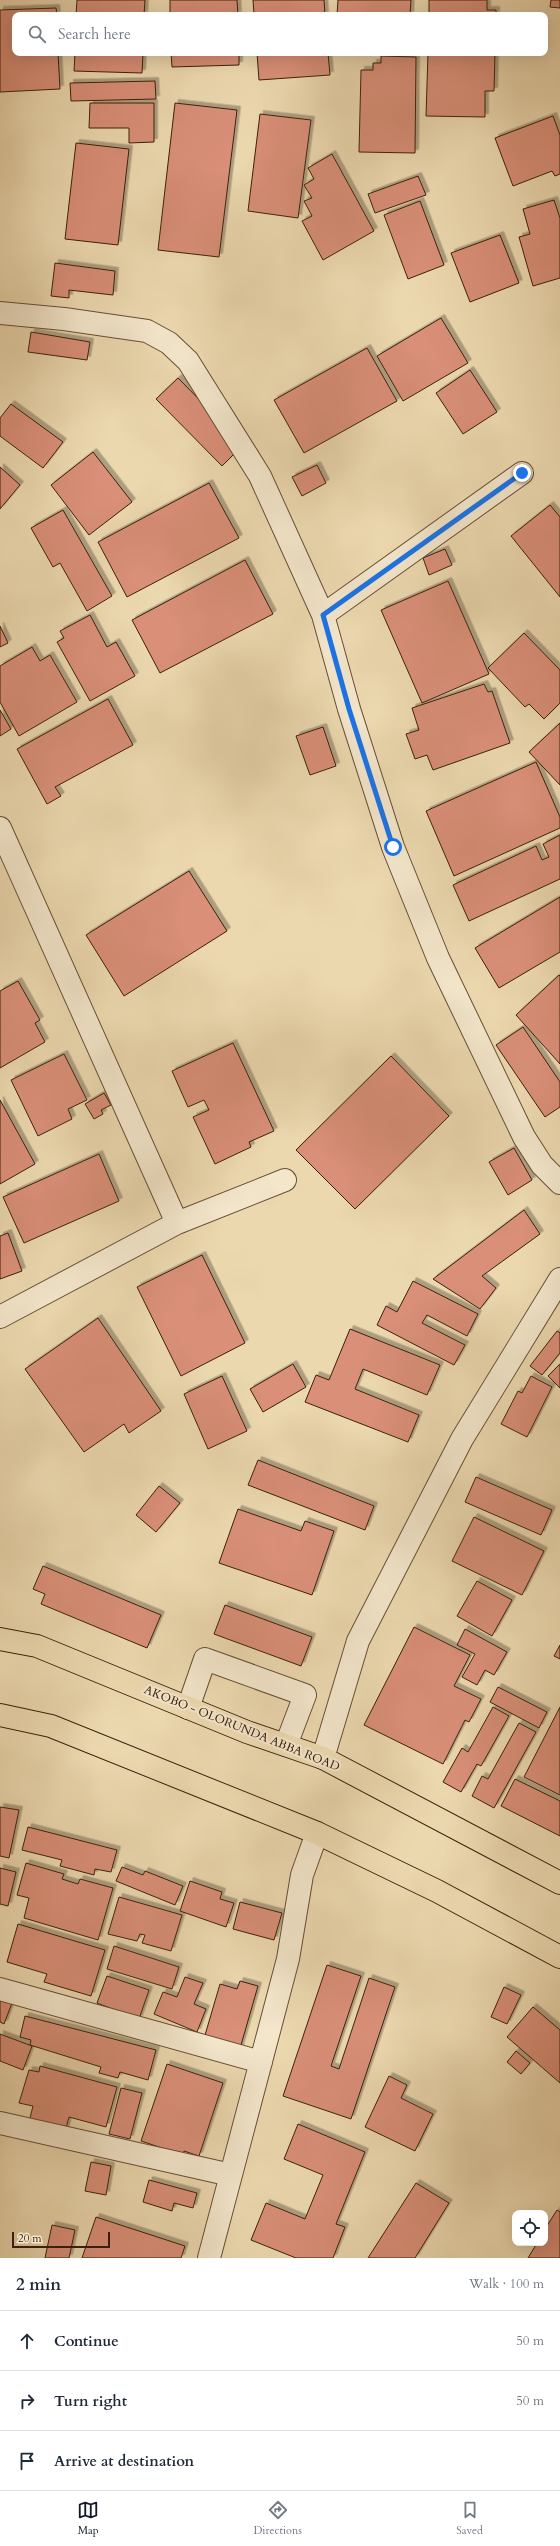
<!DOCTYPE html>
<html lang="en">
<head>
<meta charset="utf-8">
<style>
	:root { --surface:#fff; --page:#f6f6f7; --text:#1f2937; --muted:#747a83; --line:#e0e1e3; --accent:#111827 }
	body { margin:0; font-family:Cardo,serif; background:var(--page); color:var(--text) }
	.controls { position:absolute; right:12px; bottom:12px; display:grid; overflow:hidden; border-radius:8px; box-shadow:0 4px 16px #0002 }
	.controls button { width:36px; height:36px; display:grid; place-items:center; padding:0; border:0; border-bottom:1px solid var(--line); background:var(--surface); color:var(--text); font:20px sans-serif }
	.scale { position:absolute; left:12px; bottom:10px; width:98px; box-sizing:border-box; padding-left:4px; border:2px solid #3b200d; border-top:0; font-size:11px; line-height:14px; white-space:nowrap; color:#3b200d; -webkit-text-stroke:3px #f3e6cb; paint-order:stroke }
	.stop { position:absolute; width:12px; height:12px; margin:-9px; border:3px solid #1a73e8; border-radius:50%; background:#fff }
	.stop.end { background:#1a73e8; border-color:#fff; box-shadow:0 1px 4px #0008 }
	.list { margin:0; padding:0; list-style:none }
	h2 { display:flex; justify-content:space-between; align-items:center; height:52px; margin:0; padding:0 16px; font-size:17px }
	h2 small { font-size:13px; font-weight:400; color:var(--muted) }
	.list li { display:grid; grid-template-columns:26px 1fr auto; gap:12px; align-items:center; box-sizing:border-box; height:60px; padding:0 16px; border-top:1px solid var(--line) }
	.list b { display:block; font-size:15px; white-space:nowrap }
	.list em { font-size:13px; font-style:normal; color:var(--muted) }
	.icon { flex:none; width:22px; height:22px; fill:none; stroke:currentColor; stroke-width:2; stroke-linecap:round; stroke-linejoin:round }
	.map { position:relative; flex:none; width:560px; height:2258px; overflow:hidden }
	.search { position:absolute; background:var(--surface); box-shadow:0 4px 16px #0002; left:12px; right:12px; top:12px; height:44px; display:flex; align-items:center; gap:10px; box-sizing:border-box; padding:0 14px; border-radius:8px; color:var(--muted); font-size:15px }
	.sheet { height:232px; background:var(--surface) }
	nav { display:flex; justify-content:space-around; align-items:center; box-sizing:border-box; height:56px; border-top:1px solid var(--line); background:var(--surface); font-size:11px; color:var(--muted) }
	nav a { display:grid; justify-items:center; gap:2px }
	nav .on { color:var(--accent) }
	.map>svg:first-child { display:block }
	.building { fill:#d98f78; stroke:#3b200d; filter:url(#shadow) }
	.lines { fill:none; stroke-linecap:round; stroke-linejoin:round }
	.minor-casing { stroke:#674e36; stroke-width:24 }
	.major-casing { stroke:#3b200d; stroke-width:24 }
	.minor { stroke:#f3e6cb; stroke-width:22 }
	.major { stroke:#ecd8af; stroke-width:22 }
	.route { stroke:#1a73e8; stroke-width:5 }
	.labels { text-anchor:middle; stroke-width:4; stroke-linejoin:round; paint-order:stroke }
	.street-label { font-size:12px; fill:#3b200d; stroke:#f3e6cb }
</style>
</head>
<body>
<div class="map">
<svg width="560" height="2258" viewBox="0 0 560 2258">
	<defs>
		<filter id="shadow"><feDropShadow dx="3.5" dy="-3.5" stdDeviation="0" flood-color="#0004"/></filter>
	</defs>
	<rect width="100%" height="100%" fill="#ecd8af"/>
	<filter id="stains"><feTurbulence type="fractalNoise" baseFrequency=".005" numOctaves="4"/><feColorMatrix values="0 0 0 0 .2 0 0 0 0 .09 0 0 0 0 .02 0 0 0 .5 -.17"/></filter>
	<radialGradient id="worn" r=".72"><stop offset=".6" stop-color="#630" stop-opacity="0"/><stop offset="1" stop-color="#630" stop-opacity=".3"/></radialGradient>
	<path class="building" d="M 77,0 L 145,0 L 144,15 L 76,15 Z
		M 170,0 L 237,0 L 238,15 L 170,15 Z
		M 253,0 L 324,0 L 325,15 L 254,15 Z
		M 338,0 L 411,0 L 410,15 L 337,15 Z
		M 429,0 L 487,0 L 487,10 L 496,10 L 496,15 L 429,15 Z
		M 551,0 L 560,0 L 560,8 L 550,7 Z
		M 56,8 L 57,15 L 15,15 L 15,53 L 58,53 L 60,89 L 0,92 L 0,10 Z
		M 75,53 L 143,53 L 142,73 L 74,71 Z
		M 171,53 L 239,53 L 239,65 L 172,67 Z
		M 257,53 L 328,53 L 330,75 L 259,80 Z
		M 428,53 L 495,53 L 494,91 L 485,91 L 485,117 L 426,116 Z
		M 381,56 L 416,57 L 415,153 L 359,152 L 361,70 L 373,70 L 373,63 L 381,63 Z
		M 155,81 L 156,99 L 71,101 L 70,83 Z
		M 90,103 L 154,103 L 154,142 L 129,143 L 129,128 L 89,128 Z
		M 175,103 L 237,110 L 219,257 L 158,250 Z
		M 260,114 L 311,120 L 298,218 L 248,211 Z
		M 553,116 L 560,135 L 560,174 L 555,176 L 552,171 L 513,186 L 495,138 Z
		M 76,143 L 129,149 L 118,245 L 65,239 Z
		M 332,154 L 374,231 L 323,260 L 302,221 L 312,216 L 304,201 L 312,198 L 304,185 L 314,179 L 308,168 Z
		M 418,176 L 426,195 L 375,213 L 368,194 Z
		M 554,200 L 560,218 L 560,278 L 533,286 L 519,237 L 530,234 L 523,209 Z
		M 420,201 L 444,265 L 408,279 L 384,215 Z
		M 500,235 L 519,283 L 470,302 L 451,253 Z
		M 55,263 L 115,271 L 113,295 L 69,290 L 69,298 L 51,296 Z
		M 441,318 L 468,363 L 403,401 L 377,356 Z
		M 31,332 L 90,342 L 87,360 L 28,352 Z
		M 367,348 L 397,401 L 304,453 L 274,400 Z
		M 470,370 L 497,412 L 463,434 L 436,393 Z
		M 178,378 L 232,433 L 239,449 L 222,466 L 156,399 Z
		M 11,404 L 63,442 L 43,468 L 0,436 L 0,418 Z
		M 93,452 L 132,502 L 89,535 L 51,485 Z
		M 317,465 L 326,483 L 302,496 L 292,477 Z
		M 0,467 L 20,485 L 0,509 Z
		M 209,483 L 239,538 L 127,597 L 98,542 Z
		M 550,505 L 560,517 L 560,597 L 511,536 Z
		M 63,510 L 112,596 L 87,611 L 60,563 L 53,567 L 31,528 Z
		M 445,549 L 452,565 L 429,575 L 423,558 Z
		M 245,560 L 273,614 L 160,673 L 132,620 Z
		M 448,581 L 489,674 L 422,703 L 381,610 Z
		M 90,615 L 107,647 L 116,642 L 135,676 L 90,701 L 57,642 L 64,638 L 60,631 Z
		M 0,626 L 8,643 L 0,647 Z
		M 524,633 L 560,670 L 560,703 L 544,719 L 529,704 L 525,707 L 488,668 Z
		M 32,647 L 40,661 L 50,655 L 77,702 L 19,736 L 0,702 L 0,666 Z
		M 484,684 L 488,692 L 492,691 L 510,743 L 433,770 L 427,755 L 415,759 L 406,734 L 419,730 L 412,708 Z
		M 108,699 L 133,745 L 55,787 L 61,796 L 47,804 L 17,749 Z
		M 0,710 L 11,729 L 0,736 Z
		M 560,723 L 560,785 L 529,752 Z
		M 323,727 L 336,766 L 310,775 L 296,736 Z
		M 536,762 L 560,817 L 560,828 L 454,876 L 426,811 Z
		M 560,835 L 560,879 L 469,921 L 453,885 L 536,846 L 542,860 L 549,857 L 543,844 Z
		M 189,871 L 227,931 L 124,996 L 86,935 Z
		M 560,897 L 560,952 L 499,988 L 475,948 Z
		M 559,975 L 560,976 L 560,1064 L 516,1015 Z
		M 18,981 L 40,1020 L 35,1023 L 45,1042 L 0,1068 L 0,991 Z
		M 523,1027 L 560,1082 L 560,1107 L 545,1117 L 496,1045 Z
		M 233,1043 L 274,1131 L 249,1142 L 251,1147 L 215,1164 L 193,1117 L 209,1110 L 204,1100 L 188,1107 L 172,1071 Z
		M 64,1054 L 87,1100 L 68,1109 L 72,1119 L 38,1136 L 11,1080 Z
		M 391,1056 L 449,1116 L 355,1209 L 296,1150 Z
		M 104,1093 L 111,1105 L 101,1110 L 103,1114 L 94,1119 L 85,1104 Z
		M 0,1100 L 35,1164 L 0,1184 Z
		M 514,1148 L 532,1180 L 508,1195 L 489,1162 Z
		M 99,1154 L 119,1201 L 24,1243 L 3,1197 Z
		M 524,1210 L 540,1234 L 482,1276 L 496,1288 L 480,1309 L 433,1279 Z
		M 8,1233 L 22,1271 L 0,1279 L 0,1236 Z
		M 202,1255 L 245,1343 L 181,1376 L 137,1287 Z
		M 413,1281 L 478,1314 L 467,1336 L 427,1315 L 422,1323 L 465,1345 L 454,1365 L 377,1325 L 386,1306 L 397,1312 Z
		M 98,1318 L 161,1411 L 129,1433 L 124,1424 L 84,1452 L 25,1369 Z
		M 350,1329 L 440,1365 L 427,1395 L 363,1369 L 355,1389 L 419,1415 L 408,1442 L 305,1402 L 316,1375 L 329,1380 Z
		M 557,1331 L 560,1333 L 560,1353 L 542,1375 L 530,1366 Z
		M 293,1364 L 306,1387 L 263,1412 L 250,1389 Z
		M 560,1364 L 560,1388 L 548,1376 Z
		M 222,1376 L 247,1431 L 208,1449 L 184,1394 Z
		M 531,1376 L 552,1387 L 527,1437 L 501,1424 L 518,1391 L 522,1393 Z
		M 258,1460 L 374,1506 L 365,1530 L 248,1485 Z
		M 476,1477 L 552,1510 L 541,1535 L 465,1502 Z
		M 159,1486 L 180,1503 L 156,1532 L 136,1515 Z
		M 238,1509 L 301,1531 L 305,1521 L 334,1531 L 312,1595 L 219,1563 Z
		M 474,1517 L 544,1551 L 522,1595 L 452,1561 Z
		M 43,1566 L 161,1615 L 147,1648 L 41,1604 L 45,1594 L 33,1589 Z
		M 477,1581 L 512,1600 L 492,1636 L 457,1616 Z
		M 225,1605 L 312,1637 L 301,1666 L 214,1634 Z
		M 414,1627 L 470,1655 L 454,1686 L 481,1699 L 469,1722 L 465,1720 L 443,1764 L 364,1725 Z
		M 465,1629 L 507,1652 L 494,1675 L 485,1670 L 477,1685 L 462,1677 L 475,1654 L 457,1645 Z
		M 560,1645 L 560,1659 L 554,1656 Z
		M 498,1687 L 547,1712 L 539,1728 L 490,1702 Z
		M 493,1707 L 509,1716 L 481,1766 L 477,1764 L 461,1792 L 443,1782 L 462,1748 L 468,1752 Z
		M 560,1707 L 560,1795 L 524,1777 Z
		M 519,1723 L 536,1732 L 494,1808 L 472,1796 L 482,1776 L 488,1779 Z
		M 515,1779 L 560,1801 L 560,1836 L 501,1806 Z
		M 0,1807 L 19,1810 L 9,1858 L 0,1856 Z
		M 28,1827 L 117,1850 L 111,1872 L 95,1869 L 94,1875 L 60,1866 L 62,1860 L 22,1850 Z
		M 26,1863 L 64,1874 L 62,1879 L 78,1884 L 80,1879 L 113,1888 L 98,1940 L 24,1918 L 29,1898 L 17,1895 Z
		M 122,1867 L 143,1875 L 145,1871 L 183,1886 L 175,1905 L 116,1881 Z
		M 0,1868 L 16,1872 L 8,1906 L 0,1904 Z
		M 190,1881 L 222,1892 L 220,1899 L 234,1903 L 226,1927 L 180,1911 Z
		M 119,1897 L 182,1915 L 171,1951 L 142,1943 L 145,1935 L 140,1934 L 137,1941 L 108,1934 Z
		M 240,1902 L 282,1913 L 274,1940 L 233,1929 Z
		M 18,1924 L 105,1950 L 91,1996 L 44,1982 L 47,1974 L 7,1962 Z
		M 114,1946 L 179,1967 L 172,1989 L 107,1969 Z
		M 327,1965 L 361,1976 L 331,2066 L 339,2069 L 369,1978 L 395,1987 L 351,2119 L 283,2096 Z
		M 107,1976 L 149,1990 L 139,2019 L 97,2003 Z
		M 185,1977 L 203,1983 L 194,2004 L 206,2009 L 197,2032 L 154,2014 L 163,1992 L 177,1997 Z
		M 240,1981 L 258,1986 L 239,2052 L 203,2042 L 220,1984 L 237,1989 Z
		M 504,1987 L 521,1995 L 507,2024 L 491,2017 Z
		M 0,1999 L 12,2003 L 4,2024 L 0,2022 Z
		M 533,2007 L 560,2030 L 560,2083 L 507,2037 Z
		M 25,2016 L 156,2050 L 148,2080 L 120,2072 L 118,2078 L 99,2073 L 101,2067 L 30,2045 L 31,2040 L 20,2037 Z
		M 0,2034 L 32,2046 L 23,2070 L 0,2061 Z
		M 516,2051 L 530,2063 L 521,2074 L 507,2062 Z
		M 167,2064 L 223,2083 L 199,2156 L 184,2151 L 183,2155 L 141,2141 Z
		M 40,2066 L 117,2087 L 106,2127 L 69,2117 L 65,2132 L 29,2122 L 33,2106 L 19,2103 L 29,2070 L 39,2072 Z
		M 389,2076 L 407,2085 L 401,2098 L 433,2114 L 415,2151 L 365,2127 Z
		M 121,2088 L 142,2093 L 130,2139 L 109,2134 Z
		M 298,2124 L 365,2152 L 336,2224 L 345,2227 L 333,2258 L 296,2258 L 251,2240 L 266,2203 L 305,2219 L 323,2175 L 284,2159 Z
		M 91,2162 L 111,2166 L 106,2195 L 85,2191 Z
		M 149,2180 L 197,2193 L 193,2208 L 174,2203 L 172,2211 L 143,2202 Z
		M 416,2183 L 449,2203 L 415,2258 L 368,2258 Z
		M 557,2210 L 560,2212 L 560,2258 L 528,2258 L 537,2243 L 545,2243 L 545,2229 Z
		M 96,2217 L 185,2246 L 181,2258 L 82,2258 Z
		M 52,2225 L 75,2230 L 69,2258 L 45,2258 Z"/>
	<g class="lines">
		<g class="minor-casing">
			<path id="minor" d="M 0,313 L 64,319 L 147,331 L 169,343 L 188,361 L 260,476 L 323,615 L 349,709 L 393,847 L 438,958 L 524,1137 L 542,1165 L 560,1183
				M 323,615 L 522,473
				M 0,828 L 177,1223
				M 0,1317 L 177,1223 L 285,1180
				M 188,1708 L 205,1659 L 305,1695 L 286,1745
				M 323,1758 L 358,1641 L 462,1439 L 560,1279
				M 0,1989 L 261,2062
				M 0,2123 L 231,2175
				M 209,2258 L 288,1959 L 302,1875 L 317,1833"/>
		</g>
		<g class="major-casing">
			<path id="major" d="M 0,1639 L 37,1646 L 247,1732 L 323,1758 L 560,1883
				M 0,1715 L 51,1726 L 317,1833 L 437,1891 L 560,1957"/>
		</g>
		<use href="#minor" class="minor"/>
		<use href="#major" class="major"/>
	</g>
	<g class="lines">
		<path class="route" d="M 393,847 L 349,709 L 323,615 L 522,473"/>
	</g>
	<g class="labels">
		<g class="street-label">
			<text transform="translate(242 1728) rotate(22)" y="4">AKOBO - OLORUNDA ABBA ROAD</text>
		</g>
	</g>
	<rect width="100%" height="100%" filter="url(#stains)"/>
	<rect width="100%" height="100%" fill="url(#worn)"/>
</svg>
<div class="controls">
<button><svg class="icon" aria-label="locate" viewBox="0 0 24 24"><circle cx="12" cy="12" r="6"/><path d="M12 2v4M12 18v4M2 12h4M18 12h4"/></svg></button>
</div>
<div class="scale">20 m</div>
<div class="stop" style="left:393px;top:847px"></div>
<div class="stop end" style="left:522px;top:473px"></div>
<div class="search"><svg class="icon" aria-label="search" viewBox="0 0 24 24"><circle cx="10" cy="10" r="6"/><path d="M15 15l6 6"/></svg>Search here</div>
</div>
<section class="sheet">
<h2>2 min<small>Walk · 100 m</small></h2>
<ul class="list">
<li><svg class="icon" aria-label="ahead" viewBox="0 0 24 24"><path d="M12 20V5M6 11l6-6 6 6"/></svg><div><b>Continue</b></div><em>50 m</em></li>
<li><svg class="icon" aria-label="right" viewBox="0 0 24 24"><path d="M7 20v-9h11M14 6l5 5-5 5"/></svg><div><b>Turn right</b></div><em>50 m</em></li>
<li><svg class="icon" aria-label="arrive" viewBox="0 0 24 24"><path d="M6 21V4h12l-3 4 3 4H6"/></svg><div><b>Arrive at destination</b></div></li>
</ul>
</section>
<nav>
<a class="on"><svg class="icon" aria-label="map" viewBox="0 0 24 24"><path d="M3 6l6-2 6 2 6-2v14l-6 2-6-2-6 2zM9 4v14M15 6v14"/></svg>Map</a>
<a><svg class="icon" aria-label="directions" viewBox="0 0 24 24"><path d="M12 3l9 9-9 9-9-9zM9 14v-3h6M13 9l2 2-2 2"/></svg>Directions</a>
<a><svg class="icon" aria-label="saved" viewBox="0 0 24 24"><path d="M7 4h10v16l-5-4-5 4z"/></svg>Saved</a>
</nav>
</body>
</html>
